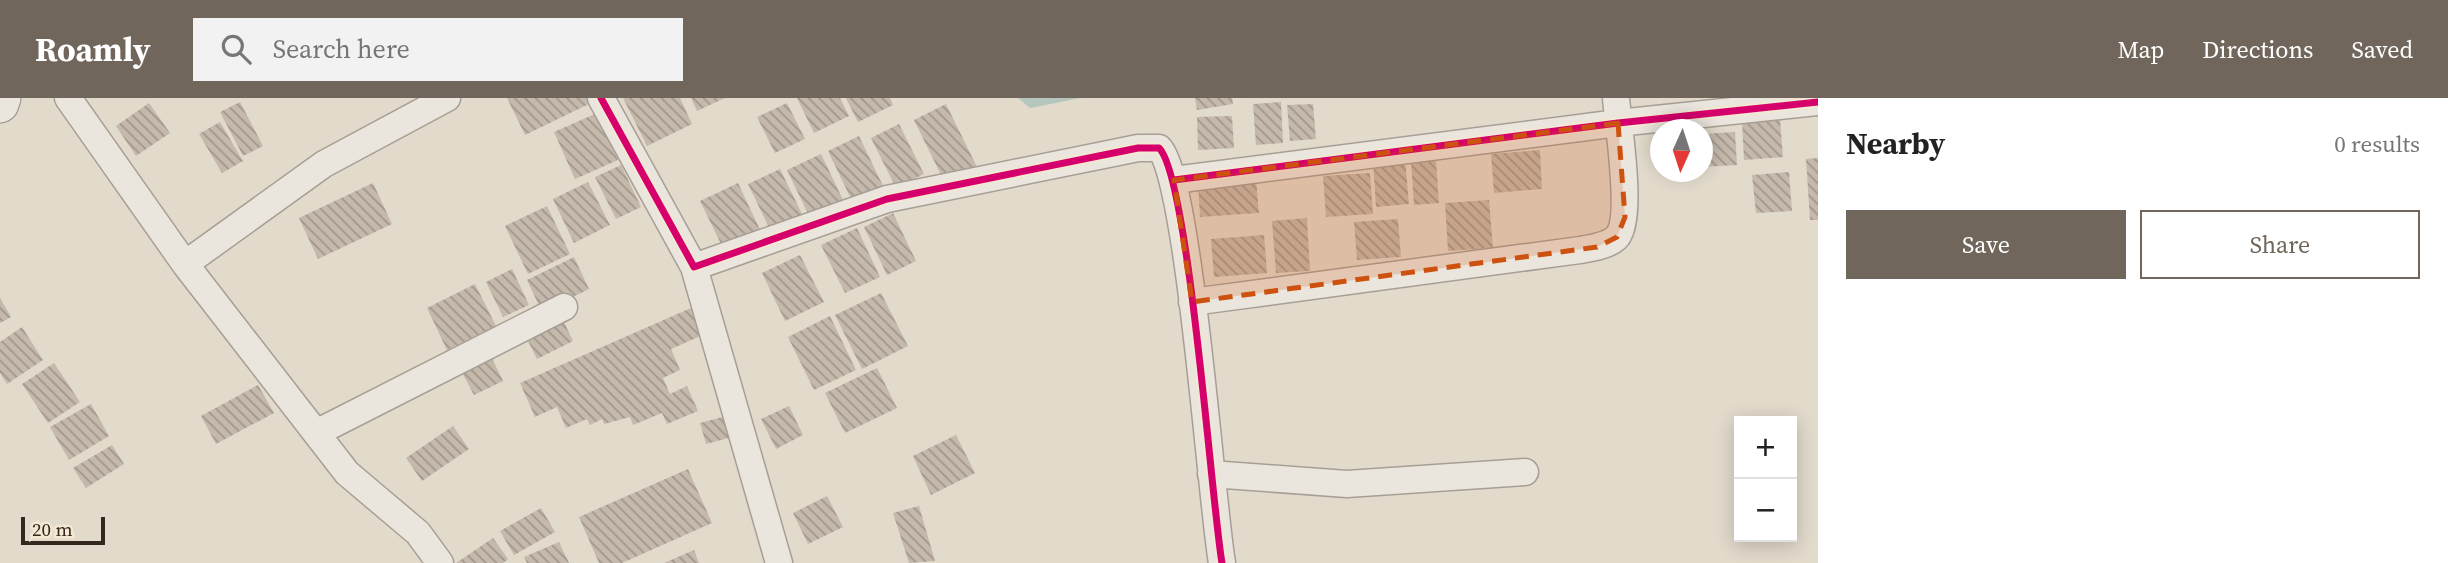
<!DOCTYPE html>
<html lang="en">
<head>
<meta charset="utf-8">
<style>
	:root { --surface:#fff; --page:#f2f2f2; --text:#222; --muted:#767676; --line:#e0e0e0; --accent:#71665b }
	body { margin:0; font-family:"Source Serif 4",serif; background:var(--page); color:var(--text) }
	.controls { position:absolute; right:21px; bottom:21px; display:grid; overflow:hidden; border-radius:0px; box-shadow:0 4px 18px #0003 }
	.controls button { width:63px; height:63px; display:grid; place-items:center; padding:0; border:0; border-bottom:2px solid var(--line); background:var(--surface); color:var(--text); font:35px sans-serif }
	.compass { position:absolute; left:1650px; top:21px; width:63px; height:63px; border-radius:50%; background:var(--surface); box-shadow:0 4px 18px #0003; rotate:183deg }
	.scale { position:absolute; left:21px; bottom:18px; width:84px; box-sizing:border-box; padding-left:7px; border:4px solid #34281e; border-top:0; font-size:19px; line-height:24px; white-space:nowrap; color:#34281e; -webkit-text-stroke:5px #f3e8d1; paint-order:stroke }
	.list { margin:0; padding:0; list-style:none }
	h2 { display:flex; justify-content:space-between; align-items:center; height:91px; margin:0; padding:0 28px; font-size:30px }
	h2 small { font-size:23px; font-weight:400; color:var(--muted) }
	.actions { display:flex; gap:14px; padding:21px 28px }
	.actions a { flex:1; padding:16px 0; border:2px solid var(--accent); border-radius:0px; text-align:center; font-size:24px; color:var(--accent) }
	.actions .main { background:var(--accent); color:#fff }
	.icon { flex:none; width:38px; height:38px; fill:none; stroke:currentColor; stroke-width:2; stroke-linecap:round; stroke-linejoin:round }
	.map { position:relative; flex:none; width:1818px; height:465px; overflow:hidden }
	header { display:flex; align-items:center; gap:42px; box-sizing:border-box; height:98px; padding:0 35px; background:var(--accent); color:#fff }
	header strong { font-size:33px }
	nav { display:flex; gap:38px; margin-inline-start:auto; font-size:24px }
	.search { width:490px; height:63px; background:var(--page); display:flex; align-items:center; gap:18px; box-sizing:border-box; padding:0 24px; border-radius:0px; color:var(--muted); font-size:26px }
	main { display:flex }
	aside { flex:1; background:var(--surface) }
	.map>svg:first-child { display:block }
	.water { fill:#b7c6bc }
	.building { fill:url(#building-back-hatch) }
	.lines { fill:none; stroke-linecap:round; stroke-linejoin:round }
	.street-casing { stroke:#a79f95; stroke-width:29 }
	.secondary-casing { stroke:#968f85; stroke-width:39 }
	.street { stroke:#eae5dd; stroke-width:26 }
	.secondary { stroke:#eae5dd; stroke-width:37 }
	.cycleway-casing { stroke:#f3e8d1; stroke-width:11 }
	.cycleway { stroke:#d6006c; stroke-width:7 }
	.marked { fill:#cd520f; fill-opacity:0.2; stroke:#cd520f; stroke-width:5; stroke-dasharray:14 9; stroke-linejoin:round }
</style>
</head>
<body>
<header>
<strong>Roamly</strong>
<div class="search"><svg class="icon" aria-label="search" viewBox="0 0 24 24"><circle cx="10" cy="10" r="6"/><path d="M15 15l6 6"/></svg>Search here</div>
<nav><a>Map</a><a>Directions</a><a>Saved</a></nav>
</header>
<main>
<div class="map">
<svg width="1818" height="465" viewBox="0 0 1818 465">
	<defs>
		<pattern id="building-back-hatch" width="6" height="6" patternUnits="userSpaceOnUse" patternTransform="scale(1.75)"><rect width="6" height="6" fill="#c5b9ac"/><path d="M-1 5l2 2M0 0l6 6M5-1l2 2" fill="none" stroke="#a1968b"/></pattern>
	</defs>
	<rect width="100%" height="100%" fill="#e2dacb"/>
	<path class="water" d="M 1018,0 L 1081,0 L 1030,10 Z"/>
	<path class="building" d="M 507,0 L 589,0 L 591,5 L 525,37 Z
		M 623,0 L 680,0 L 692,26 L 647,48 Z
		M 691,0 L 725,0 L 697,13 Z
		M 797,0 L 840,0 L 849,18 L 814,35 Z
		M 846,0 L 890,0 L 893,7 L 858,24 Z
		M 1195,0 L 1232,0 L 1233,6 L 1197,12 Z
		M 240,4 L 263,48 L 243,58 L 220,14 Z
		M 1281,4 L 1283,45 L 1256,47 L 1253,6 Z
		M 149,5 L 170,35 L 136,58 L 116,28 Z
		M 787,5 L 805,41 L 775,55 L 757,19 Z
		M 946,6 L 978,71 L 946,87 L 914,22 Z
		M 1313,6 L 1316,41 L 1290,43 L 1287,7 Z
		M 597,15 L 618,62 L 575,81 L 554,34 Z
		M 1232,18 L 1234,50 L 1198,52 L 1197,19 Z
		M 1780,21 L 1783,59 L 1744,62 L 1742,23 Z
		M 220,24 L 243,63 L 222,75 L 199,36 Z
		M 899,26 L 924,76 L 896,90 L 871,40 Z
		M 1735,34 L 1737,67 L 1702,69 L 1702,36 Z
		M 859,38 L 884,90 L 853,105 L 828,53 Z
		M 1540,52 L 1542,91 L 1494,95 L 1491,56 Z
		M 821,56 L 845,106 L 811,122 L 787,72 Z
		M 1818,60 L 1818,122 L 1810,122 L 1806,61 Z
		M 1405,61 L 1409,106 L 1376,109 L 1373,63 Z
		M 1436,62 L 1439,105 L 1414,107 L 1411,64 Z
		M 621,67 L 641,109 L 616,121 L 595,79 Z
		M 780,71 L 805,122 L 773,138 L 748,86 Z
		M 1789,74 L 1792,113 L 1756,115 L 1752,77 Z
		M 1370,75 L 1373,116 L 1326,119 L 1323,78 Z
		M 1256,82 L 1259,115 L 1200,119 L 1198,86 Z
		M 588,84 L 610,127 L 574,145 L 553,101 Z
		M 373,85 L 392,126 L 318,161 L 299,120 Z
		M 738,85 L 763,138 L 726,156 L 700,103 Z
		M 1489,102 L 1493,150 L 1448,153 L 1445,105 Z
		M 547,108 L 570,156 L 528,176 L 505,128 Z
		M 893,115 L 916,163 L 887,177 L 864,129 Z
		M 1307,120 L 1310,173 L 1276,175 L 1272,123 Z
		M 1398,121 L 1401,159 L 1357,162 L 1354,124 Z
		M 857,130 L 880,179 L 845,195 L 821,147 Z
		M 1264,137 L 1267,175 L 1214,179 L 1211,141 Z
		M 800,157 L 824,204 L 785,223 L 762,175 Z
		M 574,159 L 589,191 L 542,214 L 527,182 Z
		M 512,171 L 529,207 L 503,219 L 486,184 Z
		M 475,186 L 496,228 L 447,252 L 427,210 Z
		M 881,195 L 908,248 L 862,271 L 835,217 Z
		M 0,200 L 11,219 L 0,225 Z
		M 691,210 L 703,237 L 671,251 L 680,272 L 663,280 L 670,296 L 687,288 L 698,313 L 667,326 L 662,315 L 633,327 L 630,319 L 604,326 L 602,321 L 590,327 L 587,321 L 566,330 L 557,309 L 535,319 L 520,285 Z
		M 560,216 L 573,243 L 537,261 L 523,233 Z
		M 830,218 L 856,272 L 814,292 L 788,239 Z
		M 22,229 L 43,262 L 7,286 L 0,275 L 0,244 Z
		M 489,254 L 503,283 L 474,297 L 459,269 Z
		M 54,265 L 80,304 L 48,325 L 22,286 Z
		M 877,270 L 897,310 L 845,335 L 825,295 Z
		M 258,287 L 274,315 L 216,346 L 201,318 Z
		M 91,306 L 109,338 L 69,362 L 50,329 Z
		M 789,308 L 803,337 L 776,351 L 761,321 Z
		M 734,316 L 740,337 L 706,346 L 700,325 Z
		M 453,328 L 469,351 L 422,383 L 406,360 Z
		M 956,337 L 975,375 L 931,397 L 913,358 Z
		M 112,347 L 124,366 L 86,390 L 73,370 Z
		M 688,371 L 712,425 L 622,465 L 599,465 L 579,419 Z
		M 827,398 L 843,429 L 808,446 L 793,415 Z
		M 919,408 L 935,463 L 909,465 L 893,415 Z
		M 541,410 L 555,434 L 514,457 L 500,433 Z
		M 493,440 L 508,461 L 503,465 L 456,465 Z
		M 559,444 L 569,465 L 527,465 L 524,459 Z
		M 694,452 L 699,465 L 664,465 Z"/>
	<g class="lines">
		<g class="street-casing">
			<path id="street" d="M 68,0 L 185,166 L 347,375 L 418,435 L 440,465
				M 601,0 L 694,169 L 887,101 L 1138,50 L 1159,50 C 1189,79 1211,401 1222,465
				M 1174,82 L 1618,25 L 1818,4
				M 185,166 L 324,66 L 447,0
				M 694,169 L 779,465
				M 1192,204 L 1580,152 C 1592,150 1607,148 1616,140 C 1634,123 1618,26 1616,0
				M 316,335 L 564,209
				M 1211,376 L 1347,386 L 1525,374"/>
		</g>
		<g class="secondary-casing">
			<path id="secondary" d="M 0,6 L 2,0"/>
		</g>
		<use href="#street" class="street"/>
		<use href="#secondary" class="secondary"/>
		<g class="cycleway-casing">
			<path id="cycleway" d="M 601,0 L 694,169 L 887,101 L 1138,50 L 1159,50 C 1189,79 1211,401 1222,465
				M 1174,82 L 1618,25 L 1818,4"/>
		</g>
		<use href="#cycleway" class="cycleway"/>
	</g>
	<path class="marked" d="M 1618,25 L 1625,119 L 1617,139 L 1597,149 L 1192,204 L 1174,82 Z"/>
</svg>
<div class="controls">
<button>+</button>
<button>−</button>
</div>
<svg class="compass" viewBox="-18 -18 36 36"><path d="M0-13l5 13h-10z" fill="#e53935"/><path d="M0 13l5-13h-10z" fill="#767676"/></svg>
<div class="scale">20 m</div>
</div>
<aside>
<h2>Nearby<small>0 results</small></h2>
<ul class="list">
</ul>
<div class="actions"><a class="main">Save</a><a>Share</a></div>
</aside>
</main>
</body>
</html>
